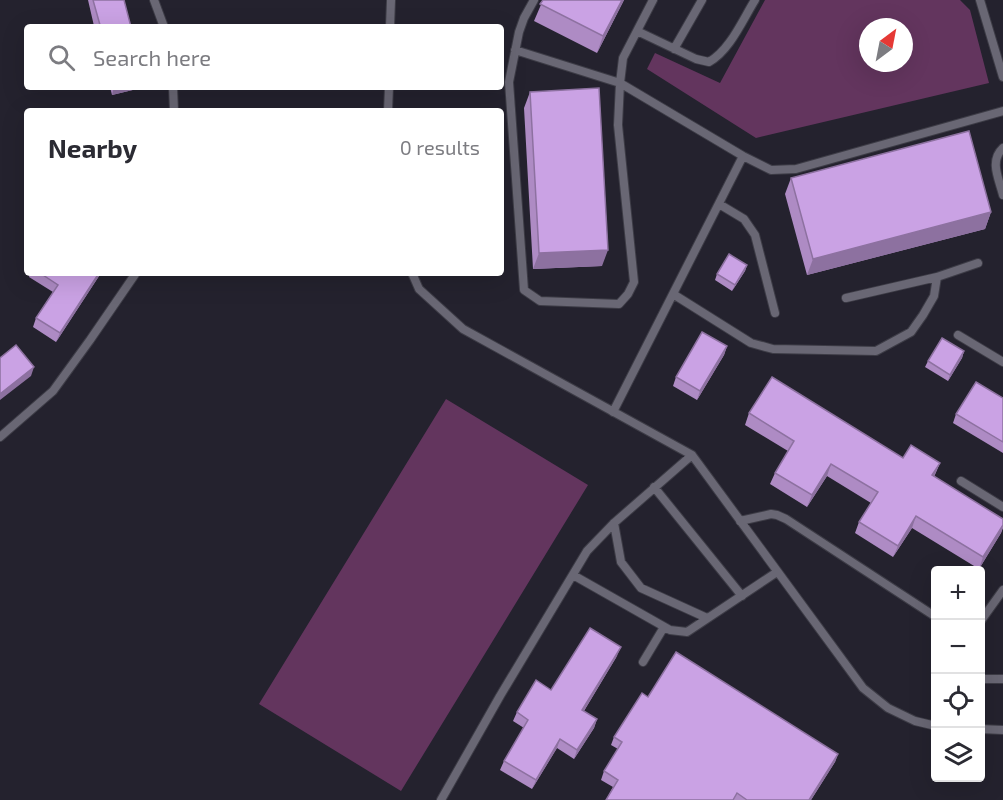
<!DOCTYPE html>
<html lang="en">
<head>
<meta charset="utf-8">
<style>
	:root { --surface:#fff; --page:#f2f2f3; --text:#2b2b33; --muted:#7c7c81; --line:#e1e1e2 }
	body { margin:0; font-family:"Exo 2",sans-serif; background:var(--page); color:var(--text) }
	.controls { position:absolute; right:18px; bottom:18px; display:grid; overflow:hidden; border-radius:6px; box-shadow:0 6px 24px #0002 }
	.controls button { width:54px; height:54px; display:grid; place-items:center; padding:0; border:0; border-bottom:2px solid var(--line); background:var(--surface); color:var(--text); font:30px sans-serif }
	.compass { position:absolute; left:859px; top:18px; width:54px; height:54px; border-radius:50%; background:var(--surface); box-shadow:0 6px 24px #0002; rotate:32deg }
	.list { margin:0; padding:0; list-style:none }
	h2 { display:flex; justify-content:space-between; align-items:center; height:78px; margin:0; padding:0 24px; font-size:26px }
	h2 small { font-size:20px; font-weight:400; color:var(--muted) }
	.icon { flex:none; width:33px; height:33px; fill:none; stroke:currentColor; stroke-width:2; stroke-linecap:round; stroke-linejoin:round }
	.map { position:relative; flex:none; width:1003px; height:800px; overflow:hidden }
	.search { position:absolute; background:var(--surface); box-shadow:0 6px 24px #0002; left:24px; top:24px; width:480px; height:66px; display:flex; align-items:center; gap:15px; box-sizing:border-box; padding:0 21px; border-radius:6px; color:var(--muted); font-size:22px }
	.panel { position:absolute; background:var(--surface); box-shadow:0 6px 24px #0002; left:24px; top:108px; width:480px; height:168px; border-radius:6px }
	.map>svg:first-child { display:block }
	.green { fill:#63355e; fill-rule:evenodd }
	.lines { fill:none; stroke-linecap:round; stroke-linejoin:round }
	.lane-casing { stroke:#3d3c46; stroke-width:10 }
	.lane { stroke:#696774; stroke-width:8 }
	.wall { fill:#ae8bc4 }
	.shaded-wall { fill:#8d71a0 }
	.building { fill:#caa2e4; stroke:#8d71a0; stroke-width:1.5 }
</style>
</head>
<body>
<div class="map">
<svg width="1003" height="800" viewBox="0 0 1003 800">
	<rect width="100%" height="100%" fill="#24222e"/>
	<path class="green" d="M 765,0 L 960,0 L 970,10 L 989,83 L 756,138 L 647,69 L 655,53 L 720,83 ZM 868,27 L 904,27 L 904,63 L 868,63 Z
		M 446,399 L 588,485 L 401,791 L 259,704 Z"/>
	<g class="lines">
		<g class="lane-casing">
			<path id="lane" d="M 154,0 L 164,27
				M 534,0 L 524,18 L 519,32 L 509,82 L 524,290 L 540,301 L 619,304 L 628,294 L 634,282 L 618,125 L 620,83 L 623,58 L 653,0
				M 980,0 L 1003,77
				M 390,27 L 391,0
				M 637,31 L 696,59 L 709,62 C 730,50 742,21 755,0
				M 674,49 L 702,0
				M 515,50 L 620,83 L 743,156 L 771,170 L 796,169 L 1003,111
				M 173,87 L 174,111
				M 388,111 L 389,87
				M 1003,148 C 989,161 999,179 1003,195
				M 719,204 L 744,219 L 755,235 L 775,313
				M 412,273 L 419,289 L 463,329 L 692,455 L 863,688 L 888,708 L 915,721 L 936,726
				M 673,294 L 751,343 L 773,349 L 876,351 L 911,332 L 923,315 L 934,296 L 937,277
				M 846,298 L 937,277 L 978,263
				M 958,335 L 1003,362
				M 613,412 L 743,156
				M 0,437 L 53,391 L 90,340 L 136,273
				M 961,481 L 1003,507
				M 654,487 L 742,596
				M 740,521 L 771,514 L 777,515 L 786,519 L 936,617
				M 614,523 L 621,562 L 641,588 L 707,618
				M 573,575 L 670,630 L 687,632 L 777,572
				M 980,622 L 1003,590
				M 643,662 L 664,627
				M 980,679 L 1003,679
				M 980,729 L 1003,730
				M 441,800 L 500,696 L 587,551 L 614,523 L 692,455"/>
		</g>
		<use href="#lane" class="lane"/>
	</g>
	<path class="wall" d="M 88,0 L 124,0 L 131,27 L 94,26 Z
		M 543,0 L 624,0 L 597,53 L 534,21 Z
		M 110,87 L 141,87 L 141,88 L 112,95 Z
		M 530,92 L 602,266 L 533,269 L 524,108 Z
		M 791,178 L 991,212 L 985,229 L 807,275 L 785,194 Z
		M 747,265 L 745,271 L 732,291 L 715,280 L 717,274 Z
		M 30,273 L 101,273 L 56,342 L 33,327 L 36,318 L 53,292 L 29,277 Z
		M 727,346 L 724,355 L 697,400 L 673,386 L 676,377 Z
		M 964,351 L 962,358 L 948,381 L 925,367 L 928,361 Z
		M 1003,398 L 1003,453 L 953,423 L 956,414 Z
		M 749,413 L 903,458 L 940,463 L 934,477 L 1003,519 L 1003,528 L 1001,533 L 979,569 L 912,528 L 893,557 L 855,533 L 859,522 L 871,503 L 827,476 L 807,507 L 770,484 L 775,473 L 788,451 L 745,425 Z
		M 617,656 L 584,711 L 597,719 L 594,728 L 574,759 L 557,748 L 532,789 L 500,770 L 504,761 L 524,728 L 513,721 L 517,712 Z
		M 648,697 L 838,754 L 835,762 L 811,800 L 606,800 L 613,787 L 601,780 L 604,771 L 618,749 L 611,745 L 614,737 Z"/>
	<path class="shaded-wall" d="M 622,0 L 624,0 L 597,53 L 603,36 Z
		M 114,87 L 141,87 L 141,88 L 112,95 Z
		M 991,212 L 985,229 L 807,275 L 813,259 Z
		M 608,250 L 602,266 L 533,269 L 539,253 Z
		M 747,265 L 745,271 L 732,291 L 735,285 Z
		M 99,273 L 101,273 L 56,342 L 60,333 Z
		M 727,346 L 724,355 L 697,400 L 700,391 Z
		M 964,351 L 962,358 L 948,381 L 950,375 Z
		M 34,367 L 31,376 L 0,400 L 0,394 Z
		M 940,463 L 935,474 L 928,487 L 932,475 Z
		M 831,464 L 827,476 L 807,507 L 812,495 Z
		M 916,516 L 912,528 L 893,557 L 898,546 Z
		M 1003,525 L 1001,533 L 979,569 L 983,557 Z
		M 621,647 L 617,656 L 579,719 L 582,710 Z
		M 597,719 L 594,728 L 574,759 L 577,750 Z
		M 560,739 L 557,748 L 532,789 L 536,780 Z
		M 838,754 L 835,762 L 811,800 L 809,800 Z"/>
	<path class="building" d="M 93,0 L 124,0 L 131,27 L 90,27 L 100,25 Z
		M 543,0 L 622,0 L 603,36 L 540,4 Z
		M 599,88 L 608,250 L 539,253 L 530,92 Z
		M 969,131 L 991,212 L 813,259 L 791,178 Z
		M 729,254 L 747,265 L 735,285 L 717,274 Z
		M 40,273 L 99,273 L 60,333 L 36,318 L 58,285 Z
		M 702,332 L 727,346 L 700,391 L 676,377 Z
		M 942,338 L 964,351 L 950,375 L 928,361 Z
		M 16,345 L 34,367 L 0,394 L 0,358 Z
		M 772,377 L 903,458 L 911,445 L 940,463 L 932,475 L 1003,519 L 1003,525 L 983,557 L 916,516 L 898,546 L 859,522 L 878,492 L 831,464 L 812,495 L 775,473 L 794,441 L 749,413 Z
		M 976,382 L 1003,398 L 1003,442 L 956,414 Z
		M 590,628 L 621,647 L 582,710 L 597,719 L 577,750 L 560,739 L 536,780 L 504,761 L 528,720 L 517,712 L 536,680 L 551,690 Z
		M 676,652 L 838,754 L 809,800 L 747,800 L 737,793 L 733,800 L 606,800 L 618,780 L 604,771 L 622,742 L 614,737 L 642,693 L 648,697 Z"/>
</svg>
<div class="controls">
<button>+</button>
<button>−</button>
<button><svg class="icon" aria-label="locate" viewBox="0 0 24 24"><circle cx="12" cy="12" r="6"/><path d="M12 2v4M12 18v4M2 12h4M18 12h4"/></svg></button>
<button><svg class="icon" aria-label="layers" viewBox="0 0 24 24"><path d="M12 4l9 5-9 5-9-5zM3 14l9 5 9-5"/></svg></button>
</div>
<svg class="compass" viewBox="-18 -18 36 36"><path d="M0-13l5 13h-10z" fill="#e53935"/><path d="M0 13l5-13h-10z" fill="#7c7c81"/></svg>
<div class="search"><svg class="icon" aria-label="search" viewBox="0 0 24 24"><circle cx="10" cy="10" r="6"/><path d="M15 15l6 6"/></svg>Search here</div>
<section class="panel">
<h2>Nearby<small>0 results</small></h2>
<ul class="list">
</ul>
</section>
</div>
</body>
</html>
